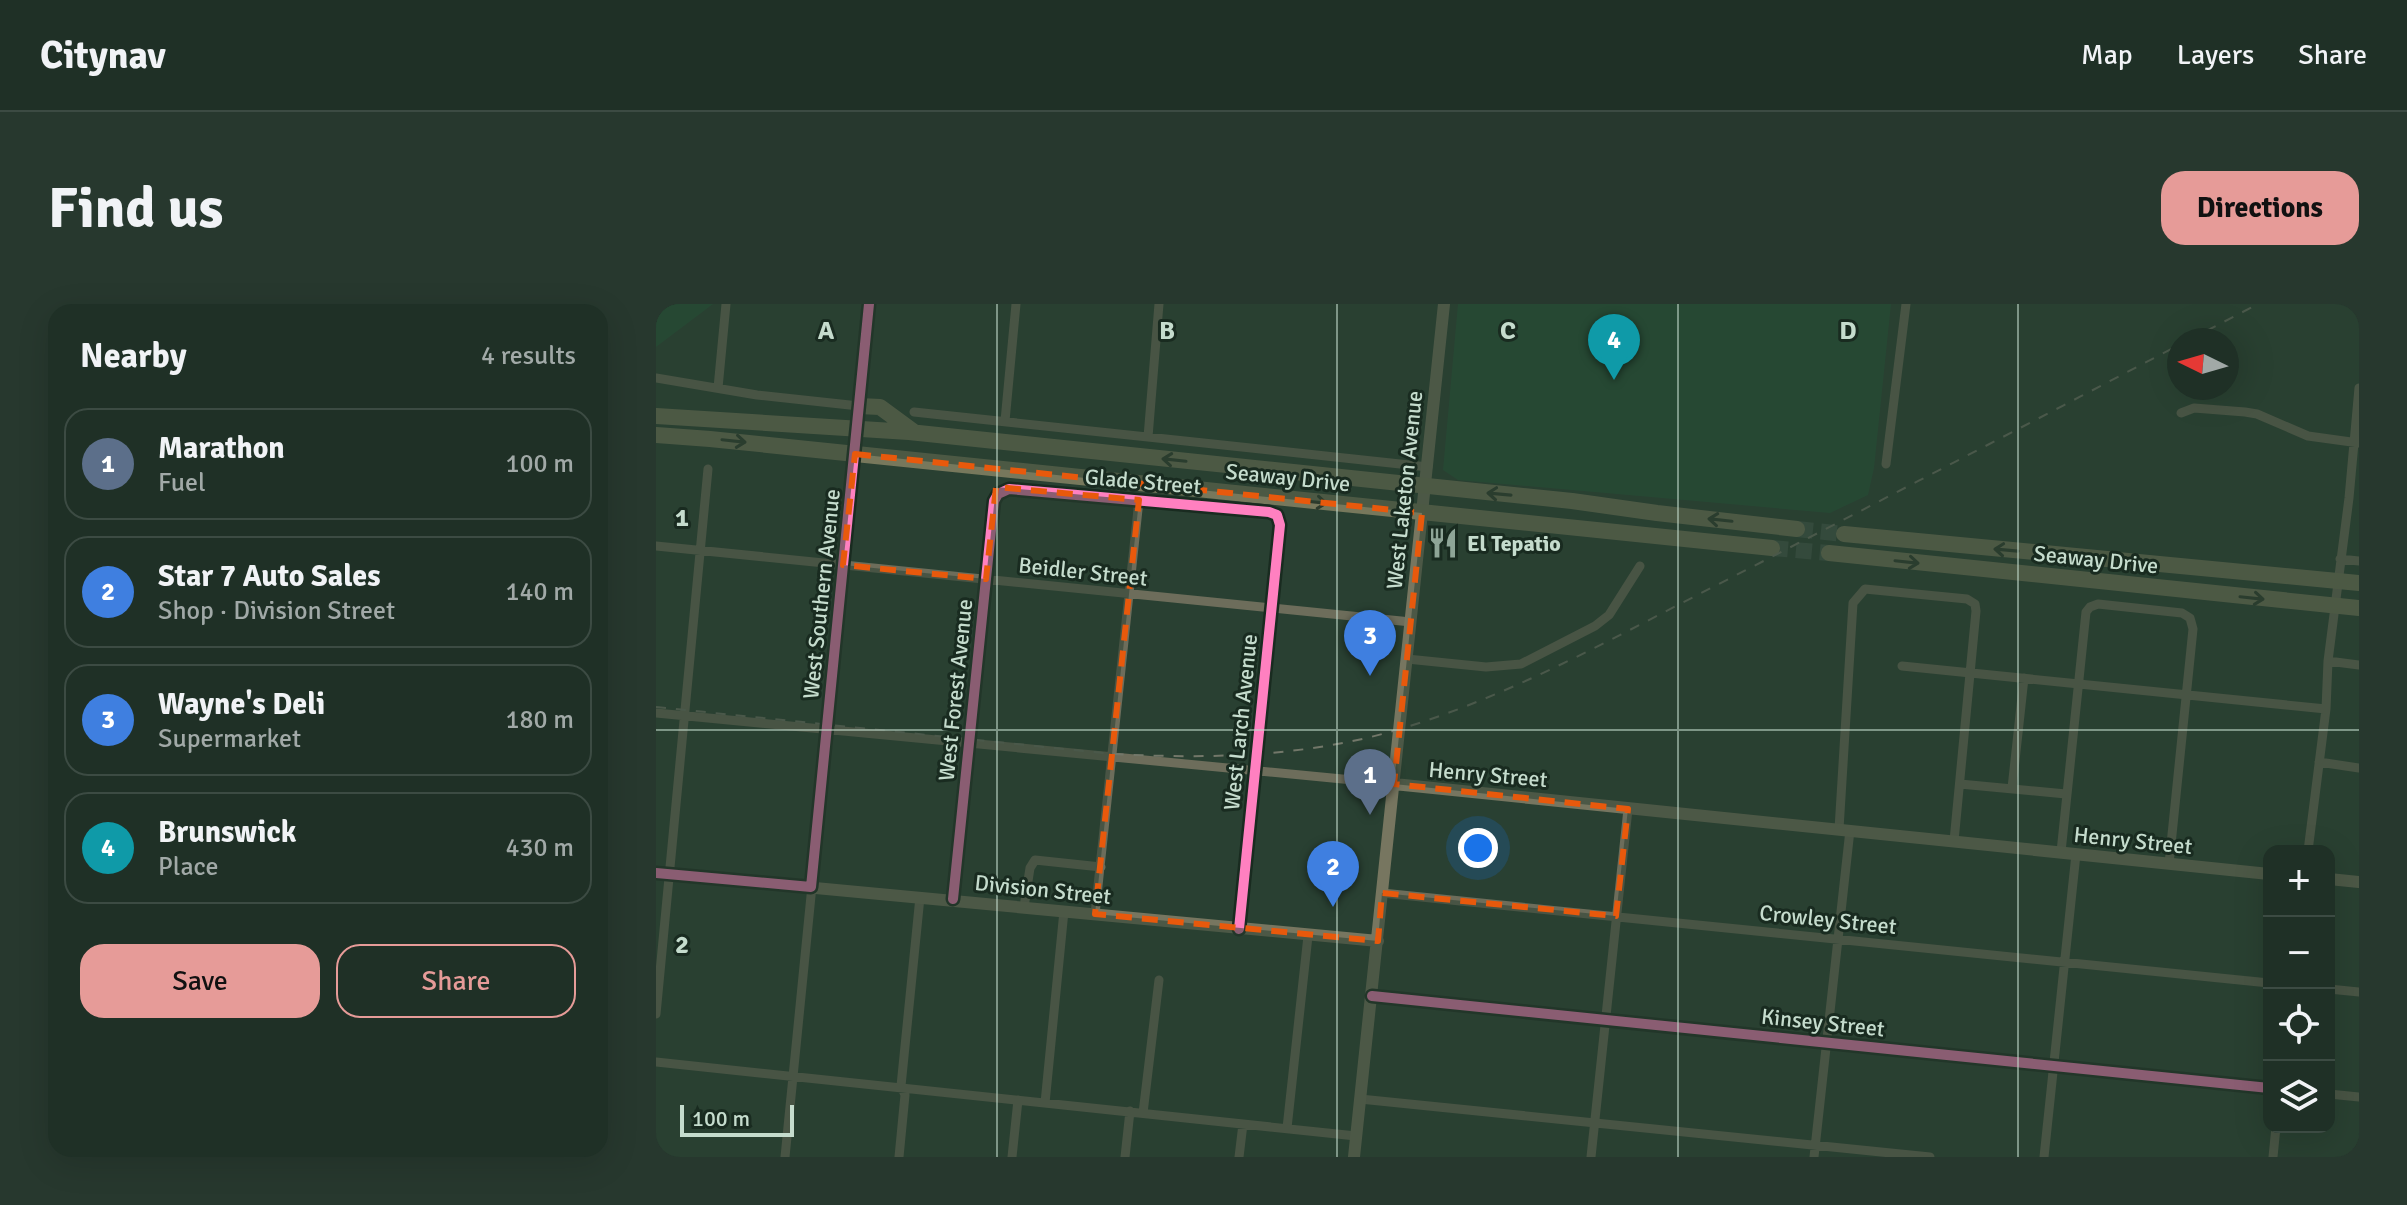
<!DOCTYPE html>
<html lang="en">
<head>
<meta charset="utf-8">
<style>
	:root { --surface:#1f3026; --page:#27382e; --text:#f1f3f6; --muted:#a1a9a7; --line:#3c4b43; --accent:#e69b98 }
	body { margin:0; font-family:Signika,sans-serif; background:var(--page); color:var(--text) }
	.controls { position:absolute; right:24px; bottom:24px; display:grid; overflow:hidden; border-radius:16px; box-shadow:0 8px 32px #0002 }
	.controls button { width:72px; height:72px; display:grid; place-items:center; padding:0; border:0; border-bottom:2px solid var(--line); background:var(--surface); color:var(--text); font:40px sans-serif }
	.compass { position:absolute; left:1511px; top:24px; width:72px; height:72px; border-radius:50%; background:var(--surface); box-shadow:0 8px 32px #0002; rotate:275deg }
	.scale { position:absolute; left:24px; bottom:20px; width:114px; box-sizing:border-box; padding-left:8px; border:4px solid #c5dccd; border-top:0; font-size:22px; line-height:28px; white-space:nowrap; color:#c5dccd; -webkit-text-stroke:6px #192b20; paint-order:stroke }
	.you { position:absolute; left:822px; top:544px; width:28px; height:28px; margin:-20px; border:6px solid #fff; border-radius:50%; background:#1a73e8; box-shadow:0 0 0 12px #1a73e833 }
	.badge { display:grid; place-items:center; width:52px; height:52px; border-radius:50%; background:var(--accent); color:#fff; font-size:26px; font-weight:700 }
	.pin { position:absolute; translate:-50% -66px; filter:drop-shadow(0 2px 4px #0008) }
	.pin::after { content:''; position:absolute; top:42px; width:28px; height:24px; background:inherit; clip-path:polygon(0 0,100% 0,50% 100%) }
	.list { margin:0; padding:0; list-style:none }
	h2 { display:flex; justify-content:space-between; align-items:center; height:104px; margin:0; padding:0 32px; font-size:34px }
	h2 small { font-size:26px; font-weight:400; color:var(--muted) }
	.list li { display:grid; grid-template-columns:52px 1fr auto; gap:24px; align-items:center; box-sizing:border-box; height:112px; margin:0 16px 16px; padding:0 16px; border:2px solid var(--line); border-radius:24px }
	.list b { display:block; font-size:30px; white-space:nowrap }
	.list p { margin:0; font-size:26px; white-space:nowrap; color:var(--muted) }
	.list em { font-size:26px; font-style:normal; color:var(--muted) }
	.actions { display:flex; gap:16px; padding:24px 32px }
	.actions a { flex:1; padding:18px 0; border:2px solid var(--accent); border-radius:24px; text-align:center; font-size:28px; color:var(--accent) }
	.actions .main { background:var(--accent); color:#111 }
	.icon { flex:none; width:44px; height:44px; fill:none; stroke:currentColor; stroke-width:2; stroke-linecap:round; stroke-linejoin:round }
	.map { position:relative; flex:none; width:1703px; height:853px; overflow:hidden; border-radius:24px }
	header { display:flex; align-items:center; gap:48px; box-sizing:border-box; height:112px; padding:0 40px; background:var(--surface); border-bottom:2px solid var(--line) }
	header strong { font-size:38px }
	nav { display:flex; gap:44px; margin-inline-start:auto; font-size:28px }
	.intro { display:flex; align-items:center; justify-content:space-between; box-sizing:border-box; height:192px; padding:0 48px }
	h1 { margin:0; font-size:56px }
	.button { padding:20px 36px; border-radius:24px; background:var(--accent); color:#111; font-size:28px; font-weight:700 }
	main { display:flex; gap:48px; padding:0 48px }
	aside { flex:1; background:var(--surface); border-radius:24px; box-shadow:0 8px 32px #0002 }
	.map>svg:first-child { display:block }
	.built { fill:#235337 }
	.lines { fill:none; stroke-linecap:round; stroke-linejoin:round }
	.highway-tunnel { stroke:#405749; stroke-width:16; stroke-dasharray:16 8; stroke-linecap:butt }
	.street { stroke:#6d6d5b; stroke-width:9 }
	.secondary { stroke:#777660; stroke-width:12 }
	.highway { stroke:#77785c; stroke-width:16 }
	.rail { stroke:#727769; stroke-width:2; stroke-dasharray:10 10; stroke-linecap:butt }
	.cycleway-casing { stroke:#192b20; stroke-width:15 }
	.cycleway { stroke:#ff80c0; stroke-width:10 }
	.oneway { stroke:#2c3a2c }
	.marked { fill:none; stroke:#e8590c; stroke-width:6; stroke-dasharray:16 10; stroke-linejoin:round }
	.grid { fill:none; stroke:#c5dccd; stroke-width:2; stroke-opacity:0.55 }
	.labels { text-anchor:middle; stroke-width:6; stroke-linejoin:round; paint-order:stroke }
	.street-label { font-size:22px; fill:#c5dccd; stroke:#192b20 }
	.poi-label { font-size:22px; font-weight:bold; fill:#c5dccd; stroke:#192b20; text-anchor:start }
	.grid-label { font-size:26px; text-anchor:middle; font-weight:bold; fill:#c5dccd; stroke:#192b20; stroke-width:6; stroke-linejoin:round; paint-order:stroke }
</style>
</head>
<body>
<header>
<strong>Citynav</strong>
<nav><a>Map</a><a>Layers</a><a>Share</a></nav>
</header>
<div class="intro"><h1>Find us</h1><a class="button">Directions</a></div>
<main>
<aside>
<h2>Nearby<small>4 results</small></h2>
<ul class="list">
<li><span class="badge" style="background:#5c6f8a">1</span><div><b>Marathon</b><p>Fuel</p></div><em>100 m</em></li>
<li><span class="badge" style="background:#3f7fe0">2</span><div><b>Star 7 Auto Sales</b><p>Shop · Division Street</p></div><em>140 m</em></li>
<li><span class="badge" style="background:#3f7fe0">3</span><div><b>Wayne's Deli</b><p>Supermarket</p></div><em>180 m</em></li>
<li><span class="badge" style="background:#0f9aa8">4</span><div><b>Brunswick</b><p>Place</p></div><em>430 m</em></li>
</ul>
<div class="actions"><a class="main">Save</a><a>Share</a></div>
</aside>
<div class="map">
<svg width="1703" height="853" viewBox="0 0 1703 853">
	<rect width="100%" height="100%" fill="#294032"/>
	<path class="built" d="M 0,0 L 57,0 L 0,43 Z
		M 802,0 L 1235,0 L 1218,164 L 1212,191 L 1174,209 L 802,176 L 787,166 Z"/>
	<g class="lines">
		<path class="highway-tunnel" d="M 1141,225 L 1188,230
			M 1116,244 L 1173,249"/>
		<path class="street" d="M 0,74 L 101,91 L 203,102
			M 62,84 L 70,0
			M 258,108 L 772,163
			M 1525,109 L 1538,104 L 1589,108 L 1601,110 L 1652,132 L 1703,139
			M 349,117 L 360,0
			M 492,133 L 503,0
			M 1230,160 L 1250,0
			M 0,242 L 755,318
			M 1684,255 L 1703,257
			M 751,355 L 830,363 L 865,360 L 939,322 L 953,311 L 984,262
			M 1672,357 L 1703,361
			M 1246,362 L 1670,405
			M 0,409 L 738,480
			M 1663,458 L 1703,464
			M 1304,480 L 1410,490
			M 1356,484 L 1368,374
			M 1183,525 L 1197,299 L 1209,285 L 1311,295 L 1319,300 L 1320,307 L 1298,537
			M 1652,547 L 1670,405 L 1672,357 L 1693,194 L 1703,84
			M 1405,548 L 1430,308 L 1434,303 L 1442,300 L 1526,309 L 1534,314 L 1537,325 L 1513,560
			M 726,589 L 1613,679
			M 297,595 L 338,197 L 342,190 L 353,185 L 613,208 L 621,211 L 624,221 L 583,625
			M 368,603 L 374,564 L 379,556 L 445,563
			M 439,610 L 483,196
			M 1673,685 L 1703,688
			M 716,692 L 1613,784
			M 0,710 L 52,165
			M 0,758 L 700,832
			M 1673,790 L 1703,793
			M 704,795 L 1274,853
			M 389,799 L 408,607
			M 487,809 L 503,676
			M 631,824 L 652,632
			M 129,853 L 199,150
			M 243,853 L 249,791 L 245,782 L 264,593
			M 356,853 L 362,796
			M 469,853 L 474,807
			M 583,853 L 587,820
			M 935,853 L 972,505
			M 1158,853 L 1194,526
			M 1388,853 L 1420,550
			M 1617,853 L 1620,823"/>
		<path class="secondary" d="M 199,150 L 213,0
			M 738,480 L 1613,570
			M 0,569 L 722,637
			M 1673,575 L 1703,578
			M 698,853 L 788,0"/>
		<path class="highway" d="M 203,102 L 224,103 L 258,128
			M 0,112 L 253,128 L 916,197 L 1001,209 L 1141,225
			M 0,131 L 54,135 L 1116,244
			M 1188,230 L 1703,279
			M 1173,249 L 1703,304"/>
		<path class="rail" d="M 1533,36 L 1602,0
			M 0,403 L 457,450 C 554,455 651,453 744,425 C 854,392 955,335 1057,283 C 1213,203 1368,122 1523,41"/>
		<g class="cycleway-casing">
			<path id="cycleway" d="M 0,569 L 155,583 L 213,0
				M 297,595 L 338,197 L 342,190 L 353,185 L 613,208 L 621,211 L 624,221 L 583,625
				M 716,692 L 1613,784"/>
		</g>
		<use href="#cycleway" class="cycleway"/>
	</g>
	<defs><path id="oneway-shaft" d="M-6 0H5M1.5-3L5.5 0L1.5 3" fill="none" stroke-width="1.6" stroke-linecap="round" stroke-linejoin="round" transform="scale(2)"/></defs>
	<g class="oneway">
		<use href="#oneway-shaft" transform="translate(78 137) rotate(6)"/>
		<use href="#oneway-shaft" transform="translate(518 156) rotate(-174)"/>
		<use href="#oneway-shaft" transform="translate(843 190) rotate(-175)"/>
		<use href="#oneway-shaft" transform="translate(659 198) rotate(6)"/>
		<use href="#oneway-shaft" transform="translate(1064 216) rotate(-174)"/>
		<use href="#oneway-shaft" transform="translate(1350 246) rotate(-175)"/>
		<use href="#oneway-shaft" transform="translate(1251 258) rotate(6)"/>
		<use href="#oneway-shaft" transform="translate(1596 294) rotate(6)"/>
	</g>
	<path d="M0 0H1703V853H0ZM 199,150 L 766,209 L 738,480 L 972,505 L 960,612 L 726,589 L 722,637 L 439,610 L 483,196 L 340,183 L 330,275 L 187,261 Z" fill="#294032" fill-opacity=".55" fill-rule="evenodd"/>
	<path class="marked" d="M 199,150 L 766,209 L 738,480 L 972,505 L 960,612 L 726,589 L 722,637 L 439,610 L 483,196 L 340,183 L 330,275 L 187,261 Z"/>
	<path class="grid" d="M 341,0 L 341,853M 681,0 L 681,853M 1022,0 L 1022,853M 1362,0 L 1362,853M 0,426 L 1703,426"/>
	<defs>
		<g id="restaurant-bare" transform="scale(2.4)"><path d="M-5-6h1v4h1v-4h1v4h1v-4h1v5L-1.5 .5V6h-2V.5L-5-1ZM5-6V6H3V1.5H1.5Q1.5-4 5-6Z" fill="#8ea597" stroke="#192b20" stroke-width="2.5" paint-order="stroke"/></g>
	</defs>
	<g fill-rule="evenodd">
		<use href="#restaurant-bare" x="787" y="239"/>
	</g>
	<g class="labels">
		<g class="street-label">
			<text transform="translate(632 173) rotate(6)" y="8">Seaway Drive</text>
			<text transform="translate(487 177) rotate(5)" y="8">Glade Street</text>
			<text transform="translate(748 186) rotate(-84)" y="8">West Laketon Avenue</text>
			<text transform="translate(1440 255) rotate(6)" y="8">Seaway Drive</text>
			<text transform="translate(427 267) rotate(6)" y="8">Beidler Street</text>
			<text transform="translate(165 290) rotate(-84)" y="8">West Southern Avenue</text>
			<text transform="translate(299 386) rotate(-84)" y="8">West Forest Avenue</text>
			<text transform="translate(584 418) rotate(-84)" y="8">West Larch Avenue</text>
			<text transform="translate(832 470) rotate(5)" y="8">Henry Street</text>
			<text transform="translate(1477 536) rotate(6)" y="8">Henry Street</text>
			<text transform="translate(387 585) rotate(6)" y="8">Division Street</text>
			<text transform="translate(1172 615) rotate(6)" y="8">Crowley Street</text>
			<text transform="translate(1167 718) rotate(6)" y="8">Kinsey Street</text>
		</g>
		<g class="poi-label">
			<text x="811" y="247">El Tepatio</text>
		</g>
	</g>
	<g class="grid-label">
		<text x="170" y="35">A</text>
		<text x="511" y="35">B</text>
		<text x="852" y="35">C</text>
		<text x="1192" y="35">D</text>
		<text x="26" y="222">1</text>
		<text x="26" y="649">2</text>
	</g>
</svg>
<div class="controls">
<button>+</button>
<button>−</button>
<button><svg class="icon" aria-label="locate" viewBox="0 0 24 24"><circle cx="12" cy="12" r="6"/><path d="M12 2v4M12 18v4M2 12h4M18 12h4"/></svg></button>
<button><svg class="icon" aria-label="layers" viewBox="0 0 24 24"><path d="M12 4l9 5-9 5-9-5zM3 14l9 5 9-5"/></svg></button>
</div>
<svg class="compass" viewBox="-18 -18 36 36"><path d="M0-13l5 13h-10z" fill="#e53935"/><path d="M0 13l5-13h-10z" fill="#a1a9a7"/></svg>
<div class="scale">100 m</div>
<div class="you"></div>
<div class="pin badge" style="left:714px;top:511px;background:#5c6f8a">1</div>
<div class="pin badge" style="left:677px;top:603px;background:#3f7fe0">2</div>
<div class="pin badge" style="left:714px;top:372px;background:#3f7fe0">3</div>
<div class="pin badge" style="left:958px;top:76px;background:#0f9aa8">4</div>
</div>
</main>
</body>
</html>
